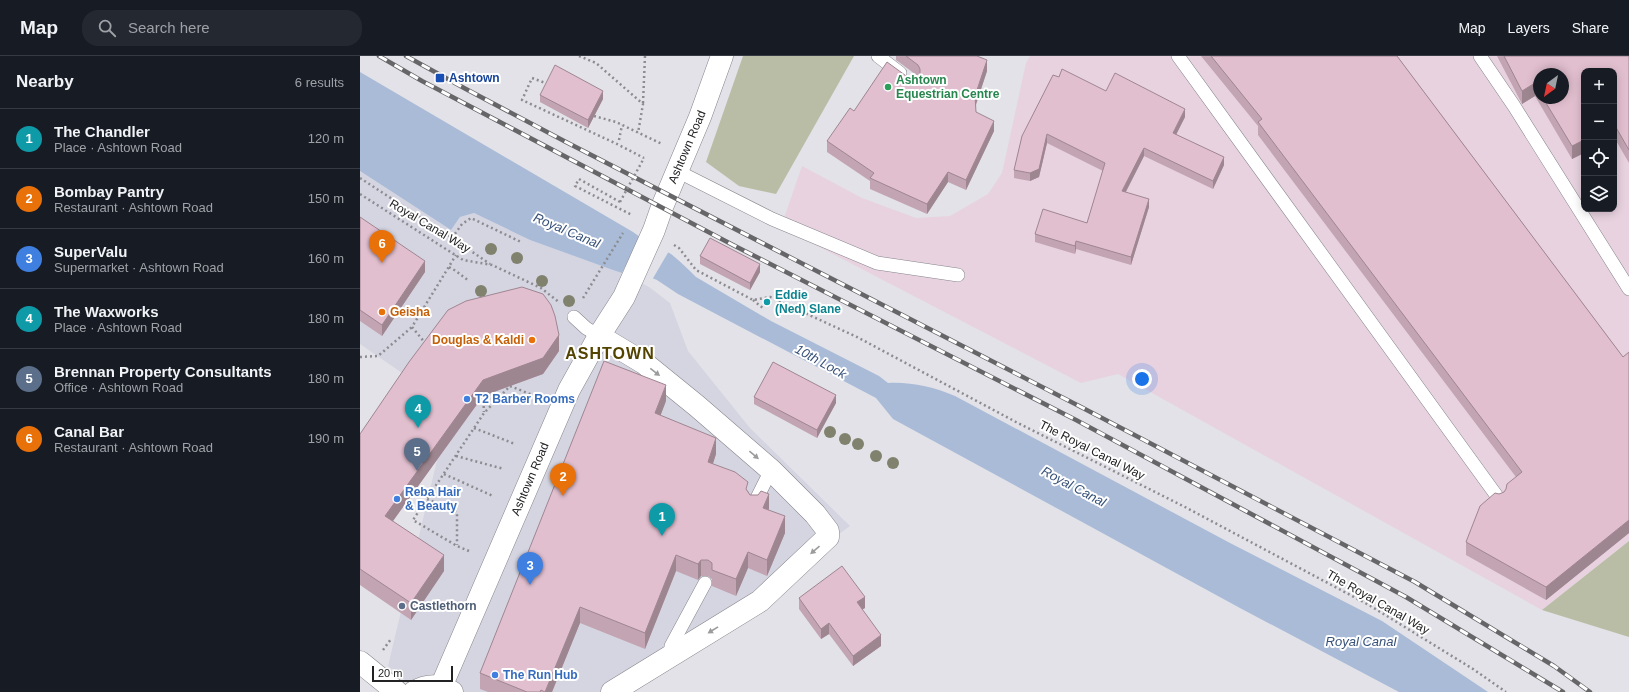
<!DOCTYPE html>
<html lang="en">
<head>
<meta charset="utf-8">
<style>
	:root { --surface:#171b24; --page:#242831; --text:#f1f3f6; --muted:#9ea1a6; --line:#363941; --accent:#2563eb }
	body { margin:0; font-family:Helvetica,sans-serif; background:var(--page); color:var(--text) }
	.controls { position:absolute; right:12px; top:12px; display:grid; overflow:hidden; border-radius:8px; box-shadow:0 2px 10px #0003 }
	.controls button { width:36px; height:36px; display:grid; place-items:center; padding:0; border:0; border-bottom:1px solid var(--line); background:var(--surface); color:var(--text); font:20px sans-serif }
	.compass { position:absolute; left:1173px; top:12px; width:36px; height:36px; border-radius:50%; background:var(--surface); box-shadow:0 2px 10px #0003; rotate:213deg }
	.scale { position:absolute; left:12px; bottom:10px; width:81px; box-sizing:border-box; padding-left:4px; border:2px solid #222224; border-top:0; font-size:11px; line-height:14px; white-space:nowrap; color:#222224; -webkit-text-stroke:3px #fff; paint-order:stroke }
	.you { position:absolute; left:782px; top:323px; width:14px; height:14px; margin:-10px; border:3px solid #fff; border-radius:50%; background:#1a73e8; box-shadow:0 0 0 6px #1a73e833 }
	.badge { display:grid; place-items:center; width:26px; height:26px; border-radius:50%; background:var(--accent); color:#fff; font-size:13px; font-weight:700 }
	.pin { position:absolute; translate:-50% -33px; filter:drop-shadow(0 1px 2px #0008) }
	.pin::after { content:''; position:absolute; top:21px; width:14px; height:12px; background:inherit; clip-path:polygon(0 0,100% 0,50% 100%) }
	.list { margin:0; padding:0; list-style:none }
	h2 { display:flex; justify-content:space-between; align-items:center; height:52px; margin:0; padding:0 16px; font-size:17px }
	h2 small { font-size:13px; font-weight:400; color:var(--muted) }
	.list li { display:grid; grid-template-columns:26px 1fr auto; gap:12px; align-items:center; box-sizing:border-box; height:60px; padding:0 16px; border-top:1px solid var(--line) }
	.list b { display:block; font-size:15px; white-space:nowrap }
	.list p { margin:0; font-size:13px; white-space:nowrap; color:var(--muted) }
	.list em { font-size:13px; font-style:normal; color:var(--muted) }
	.icon { flex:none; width:22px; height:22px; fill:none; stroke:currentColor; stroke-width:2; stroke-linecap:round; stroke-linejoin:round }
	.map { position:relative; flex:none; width:1269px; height:636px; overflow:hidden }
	header { display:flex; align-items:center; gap:24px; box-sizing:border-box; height:56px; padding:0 20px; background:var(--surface); border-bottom:1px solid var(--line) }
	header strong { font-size:19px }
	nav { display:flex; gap:22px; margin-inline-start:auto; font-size:14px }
	.search { width:280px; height:36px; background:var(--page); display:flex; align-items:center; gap:10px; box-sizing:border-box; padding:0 14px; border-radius:16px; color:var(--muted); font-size:15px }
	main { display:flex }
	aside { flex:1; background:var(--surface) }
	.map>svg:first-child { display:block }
	.built { fill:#d5d5e2 }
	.industrial { fill:#e8d2e0; fill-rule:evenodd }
	.green { fill:#babda5 }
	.water { fill:#a9bbd7 }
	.pier { fill:#e2e2e8 }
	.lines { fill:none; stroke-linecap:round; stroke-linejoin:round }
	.service-casing { stroke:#85858b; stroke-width:14 }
	.minor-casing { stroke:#85858b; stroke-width:23 }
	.tertiary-casing { stroke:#85858b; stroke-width:23 }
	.path { stroke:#8c8c90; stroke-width:2.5; stroke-dasharray:2 3; stroke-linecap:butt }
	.service { stroke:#fff; stroke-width:13 }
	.minor { stroke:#fff; stroke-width:22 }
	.tertiary { stroke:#fff; stroke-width:22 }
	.rail-casing { stroke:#666669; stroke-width:4.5 }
	.rail { stroke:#fff; stroke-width:3; stroke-dasharray:9; stroke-linecap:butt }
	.path-bridge { stroke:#8c8c90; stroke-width:2.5; stroke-dasharray:2 3; stroke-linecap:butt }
	.tree { fill:#81826e }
	.wall { fill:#c2a4b2; fill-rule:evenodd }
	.shaded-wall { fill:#9e8691 }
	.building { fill:#e2bfcf; stroke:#9e8691 }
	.oneway { fill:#9c9c9c }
	.transit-dot { fill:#1a4fb4; stroke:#fff; stroke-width:1.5 }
	.leisure-dot { fill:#2e9e5b; stroke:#fff; stroke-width:1.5 }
	.culture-dot { fill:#0f9aa8; stroke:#fff; stroke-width:1.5 }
	.food-dot { fill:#e8710a; stroke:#fff; stroke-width:1.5 }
	.shop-dot { fill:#3f7fe0; stroke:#fff; stroke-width:1.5 }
	.service-dot { fill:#5c6f8a; stroke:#fff; stroke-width:1.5 }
	.labels { text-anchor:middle; stroke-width:4; stroke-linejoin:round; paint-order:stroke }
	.transit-label { font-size:12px; font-weight:bold; fill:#164399; stroke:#fff; text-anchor:start }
	.leisure-label { font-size:12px; font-weight:bold; fill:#27864d; stroke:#fff; text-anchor:start }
	.street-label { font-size:12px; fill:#222224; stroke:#fff }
	.culture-label { font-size:12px; font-weight:bold; fill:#0d838f; stroke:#fff; text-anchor:start }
	.food-label { font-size:12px; font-weight:bold; fill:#c56008; stroke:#fff; text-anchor:start }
	.shop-label { font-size:12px; font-weight:bold; fill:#366cbe; stroke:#fff; text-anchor:start }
	.service-label { font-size:12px; font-weight:bold; fill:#4e5e75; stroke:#fff; text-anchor:start }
	.water-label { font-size:13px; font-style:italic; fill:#375179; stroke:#fff }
	.district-label { font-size:16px; font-weight:bold; letter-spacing:1px; fill:#534300; stroke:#fff }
</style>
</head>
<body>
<header>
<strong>Map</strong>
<div class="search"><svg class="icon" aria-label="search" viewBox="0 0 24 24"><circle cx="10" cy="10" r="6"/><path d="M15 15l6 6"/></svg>Search here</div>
<nav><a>Map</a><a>Layers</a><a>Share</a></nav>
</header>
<main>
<aside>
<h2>Nearby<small>6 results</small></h2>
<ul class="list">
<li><span class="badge" style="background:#0f9aa8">1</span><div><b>The Chandler</b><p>Place · Ashtown Road</p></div><em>120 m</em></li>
<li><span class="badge" style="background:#e8710a">2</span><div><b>Bombay Pantry</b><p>Restaurant · Ashtown Road</p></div><em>150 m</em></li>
<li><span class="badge" style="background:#3f7fe0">3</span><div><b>SuperValu</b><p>Supermarket · Ashtown Road</p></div><em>160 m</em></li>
<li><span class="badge" style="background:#0f9aa8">4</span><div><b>The Waxworks</b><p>Place · Ashtown Road</p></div><em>180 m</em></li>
<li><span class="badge" style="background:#5c6f8a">5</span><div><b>Brennan Property Consultants</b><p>Office · Ashtown Road</p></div><em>180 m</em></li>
<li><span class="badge" style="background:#e8710a">6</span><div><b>Canal Bar</b><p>Restaurant · Ashtown Road</p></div><em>190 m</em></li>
</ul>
</aside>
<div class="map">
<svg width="1269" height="636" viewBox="0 0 1269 636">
	<rect width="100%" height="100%" fill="#e2e2e8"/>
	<path class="built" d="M 0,115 L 91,174 L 100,161 L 114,157 L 170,184 L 262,217 L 289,231 L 310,247 L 328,295 L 390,372 L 490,470 L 261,636 L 59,636 L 28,610 L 90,350 L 0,288 Z"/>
	<path class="industrial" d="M 670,0 L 1269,0 L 1269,485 L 1182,554 L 758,318 L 721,327 L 421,171 L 442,110 L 502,142 L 556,162 L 590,160 L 628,138 L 642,117 L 666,7 ZM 1224,15 L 1254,15 L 1254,153 L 1224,153 ZM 1179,18 L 1203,18 L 1203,42 L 1179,42 Z"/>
	<path class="green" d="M 383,0 L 494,0 L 416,138 L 379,130 L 346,106 Z
		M 1269,485 L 1269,581 L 1182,554 Z"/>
	<path class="water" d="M 0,16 L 273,176 C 285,185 298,190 311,198 C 320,205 328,213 336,221 L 411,265 L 519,320 L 528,327 C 552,326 573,331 595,340 L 870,487 L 1022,565 L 1128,636 L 1039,636 L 880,552 L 533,363 L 516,342 L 318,238 L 297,224 L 265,211 L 262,217 L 253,214 L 170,184 L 114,157 L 100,161 L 91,174 L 0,115 Z"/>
	<path class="pier" d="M 281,179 L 309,195 L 292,224 L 266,213 L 263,218 L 262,217 Z"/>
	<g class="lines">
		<g class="service-casing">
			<path id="service" d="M 518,0 L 540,17
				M 818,0 L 1139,443
				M 1120,0 L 1154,50 L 1269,233
				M 317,115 L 412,163 L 517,207 L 598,219
				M 214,261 L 226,272 L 239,280
				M 394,448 L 411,414
				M 313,599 L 311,590 L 345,527"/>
		</g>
		<g class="minor-casing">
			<path id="minor" d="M 239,280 L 284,307 L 337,350 L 411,414 L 455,458 L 468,475 L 468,481 L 400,545 L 252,636
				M 0,606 L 37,636"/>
		</g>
		<g class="tertiary-casing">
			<path id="tertiary" d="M 81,631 L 209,334 L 239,280 L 264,241 L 294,174 L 302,151 L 340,61 L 362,0
				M 54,636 C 66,629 79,628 92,636"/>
		</g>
		<path class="path" d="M 219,0 L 236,7 L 283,48 L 278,77
			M 188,28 L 172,22 L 162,44 L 257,88 L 284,102
			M 283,47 L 285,0
			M 234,60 L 256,66 L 302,88
			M 259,84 L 262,69
			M 0,122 L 92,182 L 102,168 L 111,162 L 161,186
			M 0,138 L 103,204 L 132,209 L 181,232 L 200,247
			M 260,146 L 219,123 L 215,130 L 272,159
			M 92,182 L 130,208
			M 314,189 L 319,192 L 336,214 L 393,244 L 410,241 L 497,281 L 656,366 L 825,451 L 1009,549 L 1113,613 L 1146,636
			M 89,211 L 96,215 L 109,225
			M 223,242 L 263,177
			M 393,244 L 404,253
			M 66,288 L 52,271 L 96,199
			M 0,301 L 18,300 L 52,271
			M 123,340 L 124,356
			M 114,372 L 155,388
			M 96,400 L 144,413
			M 84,418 L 133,440
			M 67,443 L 97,456 L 97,489
			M 109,495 L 97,490 L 53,464 L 124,357 L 150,330 L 175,340
			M 23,594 L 31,583"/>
		<use href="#service" class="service"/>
		<use href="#minor" class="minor"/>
		<use href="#tertiary" class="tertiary"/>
		<g class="rail-casing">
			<path id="rail" d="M 19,0 L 62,25 L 373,189 L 716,364 L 1046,541 L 1203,636
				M 46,0 L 104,32 L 206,86 L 721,351 L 1055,526 L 1194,610 L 1230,636"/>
		</g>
		<use href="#rail" class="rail"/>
		<path class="path-bridge" d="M 260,146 L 284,102"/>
	</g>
	<g class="tree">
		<circle cx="131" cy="193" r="6"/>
		<circle cx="157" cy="202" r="6"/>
		<circle cx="182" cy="225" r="6"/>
		<circle cx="121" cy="235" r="6"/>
		<circle cx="209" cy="245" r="6"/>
		<circle cx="470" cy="376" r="6"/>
		<circle cx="485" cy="383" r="6"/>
		<circle cx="498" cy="388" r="6"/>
		<circle cx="516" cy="400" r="6"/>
		<circle cx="533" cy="407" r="6"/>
	</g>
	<path class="wall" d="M 536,0 L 617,0 L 627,15 L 616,49 L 616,56 L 634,75 L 606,134 L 588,126 L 567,158 L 510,133 L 510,125 L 467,96 L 467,85 L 494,55 L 549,22 L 556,23 L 559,21 L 536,4 Z
		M 841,0 L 1037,0 L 1263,301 L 1269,296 L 1269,477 L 1186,544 L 1106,499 L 1106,486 L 1139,438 L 1144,436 L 1156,421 L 898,79 L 898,70 Z
		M 1137,0 L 1269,0 L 1269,107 L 1254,81 L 1224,15 L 1224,97 L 1212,103 L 1175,40 L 1162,48 ZM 1179,18 L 1203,42 L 1179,42 Z
		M 746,35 L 825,61 L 816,78 L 864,109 L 853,133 L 784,100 L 766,136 L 789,151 L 771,209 L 716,193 L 715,198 L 675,186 L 675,178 L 727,167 L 743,115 L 687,87 L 679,121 L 670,125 L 654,122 L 654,114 L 662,80 Z
		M 180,39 L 243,43 L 228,72 L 180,46 Z
		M 0,161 L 65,216 L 22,280 L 0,265 Z
		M 340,200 L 400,216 L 390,234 L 340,208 Z
		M 199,295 L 183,318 L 123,340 L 33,465 L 84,515 L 51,564 L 0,529 L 0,378 Z
		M 394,341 L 476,347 L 457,382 L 394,348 Z
		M 306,345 L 300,360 L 356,398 L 353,408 L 388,435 L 390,439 L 409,454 L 425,477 L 407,520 L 388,512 L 376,540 L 352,530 L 352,523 L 348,520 L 341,520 L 338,524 L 316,515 L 285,593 L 220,567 L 192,636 L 128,636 L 120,633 L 120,617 Z
		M 439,542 L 505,552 L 502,553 L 521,590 L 493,610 L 469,578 L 461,583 L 439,553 Z"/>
	<path class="shaded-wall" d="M 627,4 L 627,15 L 615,51 L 615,40 Z
		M 1175,27 L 1175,40 L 1162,48 L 1162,35 Z
		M 243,35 L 243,43 L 228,72 L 228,64 Z
		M 825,53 L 825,61 L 813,85 L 813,77 Z
		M 634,65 L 634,75 L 606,134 L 606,124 Z
		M 687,78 L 687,87 L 679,121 L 670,125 L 670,117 Z
		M 1224,84 L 1224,97 L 1212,103 L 1212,90 Z
		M 784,92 L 784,100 L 762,143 L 762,135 Z
		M 864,101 L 864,109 L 853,133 L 853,125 Z
		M 588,116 L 588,126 L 567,158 L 567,148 Z
		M 789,143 L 789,151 L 771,209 L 771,201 Z
		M 716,185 L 716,193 L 715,198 L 715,190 Z
		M 65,205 L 65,216 L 22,280 L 22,269 Z
		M 400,208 L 400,216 L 390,234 L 390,227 Z
		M 199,279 L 199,295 L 183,318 L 123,340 L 25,476 L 25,460 L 123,324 Z
		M 306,329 L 306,345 L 295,374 L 295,357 Z
		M 476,339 L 476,347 L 457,382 L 457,374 Z
		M 356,382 L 356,398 L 348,422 L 348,406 Z
		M 409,438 L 409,454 L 403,452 Z
		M 425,460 L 425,477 L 407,520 L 407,504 Z
		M 1269,464 L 1269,477 L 1186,544 L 1186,531 Z
		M 388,496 L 388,512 L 376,540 L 376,523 Z
		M 84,499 L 84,515 L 51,564 L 51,547 Z
		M 316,499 L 316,515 L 285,593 L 285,577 Z
		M 341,504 L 341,520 L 338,524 L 338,508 Z
		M 505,541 L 505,552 L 497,557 L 497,546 Z
		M 220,551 L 220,567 L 192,636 L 185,636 Z
		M 469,567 L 469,578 L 461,583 L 461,573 Z
		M 521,579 L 521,590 L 493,610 L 493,600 Z"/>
	<path class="building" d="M 546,0 L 617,0 L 627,4 L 615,40 L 616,56 L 634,65 L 606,124 L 588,116 L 567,148 L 510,122 L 514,117 L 467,85 L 490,52 L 494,55 L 527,6 L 549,22 L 556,23 L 560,20 L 560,13 L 558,9 Z
		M 851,0 L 1037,0 L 1263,301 L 1269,296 L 1269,464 L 1186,531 L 1106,486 L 1120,450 L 1135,437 L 1139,438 L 1144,436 L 1146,433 L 1147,428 L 1162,416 L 898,66 L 902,63 Z
		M 1144,0 L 1269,0 L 1269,94 L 1254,68 L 1254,15 L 1224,15 L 1224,84 L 1212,90 L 1183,42 L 1203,42 L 1203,18 L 1179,18 L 1179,34 L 1175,27 L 1162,35 Z
		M 195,9 L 243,35 L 228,64 L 180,39 Z
		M 702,13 L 746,35 L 755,17 L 825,53 L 813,77 L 864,101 L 853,125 L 784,92 L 762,135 L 789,143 L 771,201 L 716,185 L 715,190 L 675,178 L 683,153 L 727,167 L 745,107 L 687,78 L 679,113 L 670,117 L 654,114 L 662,80 L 693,19 L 699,21 Z
		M 0,161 L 65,205 L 22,269 L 0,254 Z
		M 350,182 L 400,208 L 390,227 L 340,200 Z
		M 162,231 L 183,238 L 191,249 L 195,260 L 199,279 L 183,302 L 123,324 L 25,460 L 84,499 L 51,547 L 0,513 L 0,378 L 49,306 L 88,254 L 106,245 Z
		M 244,305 L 306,329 L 295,357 L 356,382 L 348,406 L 375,416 L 388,426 L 386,433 L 390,439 L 398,439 L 401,435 L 409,438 L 403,452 L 425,460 L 407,504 L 388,496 L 376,523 L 352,514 L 352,507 L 348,504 L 341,504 L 338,508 L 316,499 L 285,577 L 220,551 L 185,636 L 181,634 L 180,636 L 167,636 L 120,617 Z
		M 413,306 L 476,339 L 457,374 L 394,341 Z
		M 482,510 L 505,541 L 497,546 L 521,579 L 493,600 L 469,567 L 461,573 L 439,542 Z"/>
	<defs><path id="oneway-solid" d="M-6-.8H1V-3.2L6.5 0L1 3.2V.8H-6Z"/></defs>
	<g class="oneway">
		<use href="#oneway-solid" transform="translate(295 316) rotate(38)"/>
		<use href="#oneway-solid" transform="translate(394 399) rotate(40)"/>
		<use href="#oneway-solid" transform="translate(455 494) rotate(139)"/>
		<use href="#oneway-solid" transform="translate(353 574) rotate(148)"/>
	</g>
	<rect class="transit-dot" x="75" y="17" width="10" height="10" rx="2"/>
	<circle class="leisure-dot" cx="528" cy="31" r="4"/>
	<circle class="culture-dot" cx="407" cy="246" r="4"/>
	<g class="food-dot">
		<circle cx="22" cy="256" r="4"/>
		<circle cx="172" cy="284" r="4"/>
	</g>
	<g class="shop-dot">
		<circle cx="107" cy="343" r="4"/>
		<circle cx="37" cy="443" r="4"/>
		<circle cx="135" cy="619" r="4"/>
	</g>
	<circle class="service-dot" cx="42" cy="550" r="4"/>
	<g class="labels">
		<g class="transit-label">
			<text x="89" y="26">Ashtown</text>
		</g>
		<g class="leisure-label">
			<text x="536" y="28">Ashtown<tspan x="536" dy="14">Equestrian Centre</tspan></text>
		</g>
		<g class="street-label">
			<text transform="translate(327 91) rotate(-67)" y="4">Ashtown Road</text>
			<text transform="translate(70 170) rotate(31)" y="4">Royal Canal Way</text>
			<text transform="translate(732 394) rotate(27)" y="4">The Royal Canal Way</text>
			<text transform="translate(170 423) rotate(-67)" y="4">Ashtown Road</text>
			<text transform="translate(1018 546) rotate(30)" y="4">The Royal Canal Way</text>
		</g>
		<g class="culture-label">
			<text x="415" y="243">Eddie<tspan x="415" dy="14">(Ned) Slane</tspan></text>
		</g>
		<g class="food-label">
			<text x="30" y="260">Geisha</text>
			<text x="164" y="288" text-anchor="end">Douglas &amp; Kaldi</text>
		</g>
		<g class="shop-label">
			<text x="115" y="347">T2 Barber Rooms</text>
			<text x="45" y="440">Reba Hair<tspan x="45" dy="14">&amp; Beauty</tspan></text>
			<text x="143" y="623">The Run Hub</text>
		</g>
		<g class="service-label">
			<text x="50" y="554">Castlethorn</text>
		</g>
		<g class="water-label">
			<text transform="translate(207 174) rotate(23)" y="5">Royal Canal</text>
			<text transform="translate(461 305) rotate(29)" y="5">10th Lock</text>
			<text transform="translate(714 430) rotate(28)" y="5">Royal Canal</text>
			<text x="1001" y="590">Royal Canal</text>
		</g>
		<g class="district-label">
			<text x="250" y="303">ASHTOWN</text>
		</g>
	</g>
</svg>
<div class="controls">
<button>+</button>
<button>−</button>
<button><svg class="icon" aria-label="locate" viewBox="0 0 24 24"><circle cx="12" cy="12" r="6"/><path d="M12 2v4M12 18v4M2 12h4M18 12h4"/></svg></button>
<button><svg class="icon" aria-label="layers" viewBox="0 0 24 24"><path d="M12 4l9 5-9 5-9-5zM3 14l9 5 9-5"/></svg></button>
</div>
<svg class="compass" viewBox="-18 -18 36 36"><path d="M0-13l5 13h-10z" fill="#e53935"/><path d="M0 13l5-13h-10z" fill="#9ea1a6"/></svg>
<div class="scale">20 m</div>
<div class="you"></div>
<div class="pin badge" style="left:302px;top:480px;background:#0f9aa8">1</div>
<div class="pin badge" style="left:203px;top:440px;background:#e8710a">2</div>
<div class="pin badge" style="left:170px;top:529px;background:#3f7fe0">3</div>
<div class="pin badge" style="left:58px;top:372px;background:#0f9aa8">4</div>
<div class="pin badge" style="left:57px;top:415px;background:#5c6f8a">5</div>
<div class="pin badge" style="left:22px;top:207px;background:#e8710a">6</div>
</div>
</main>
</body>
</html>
